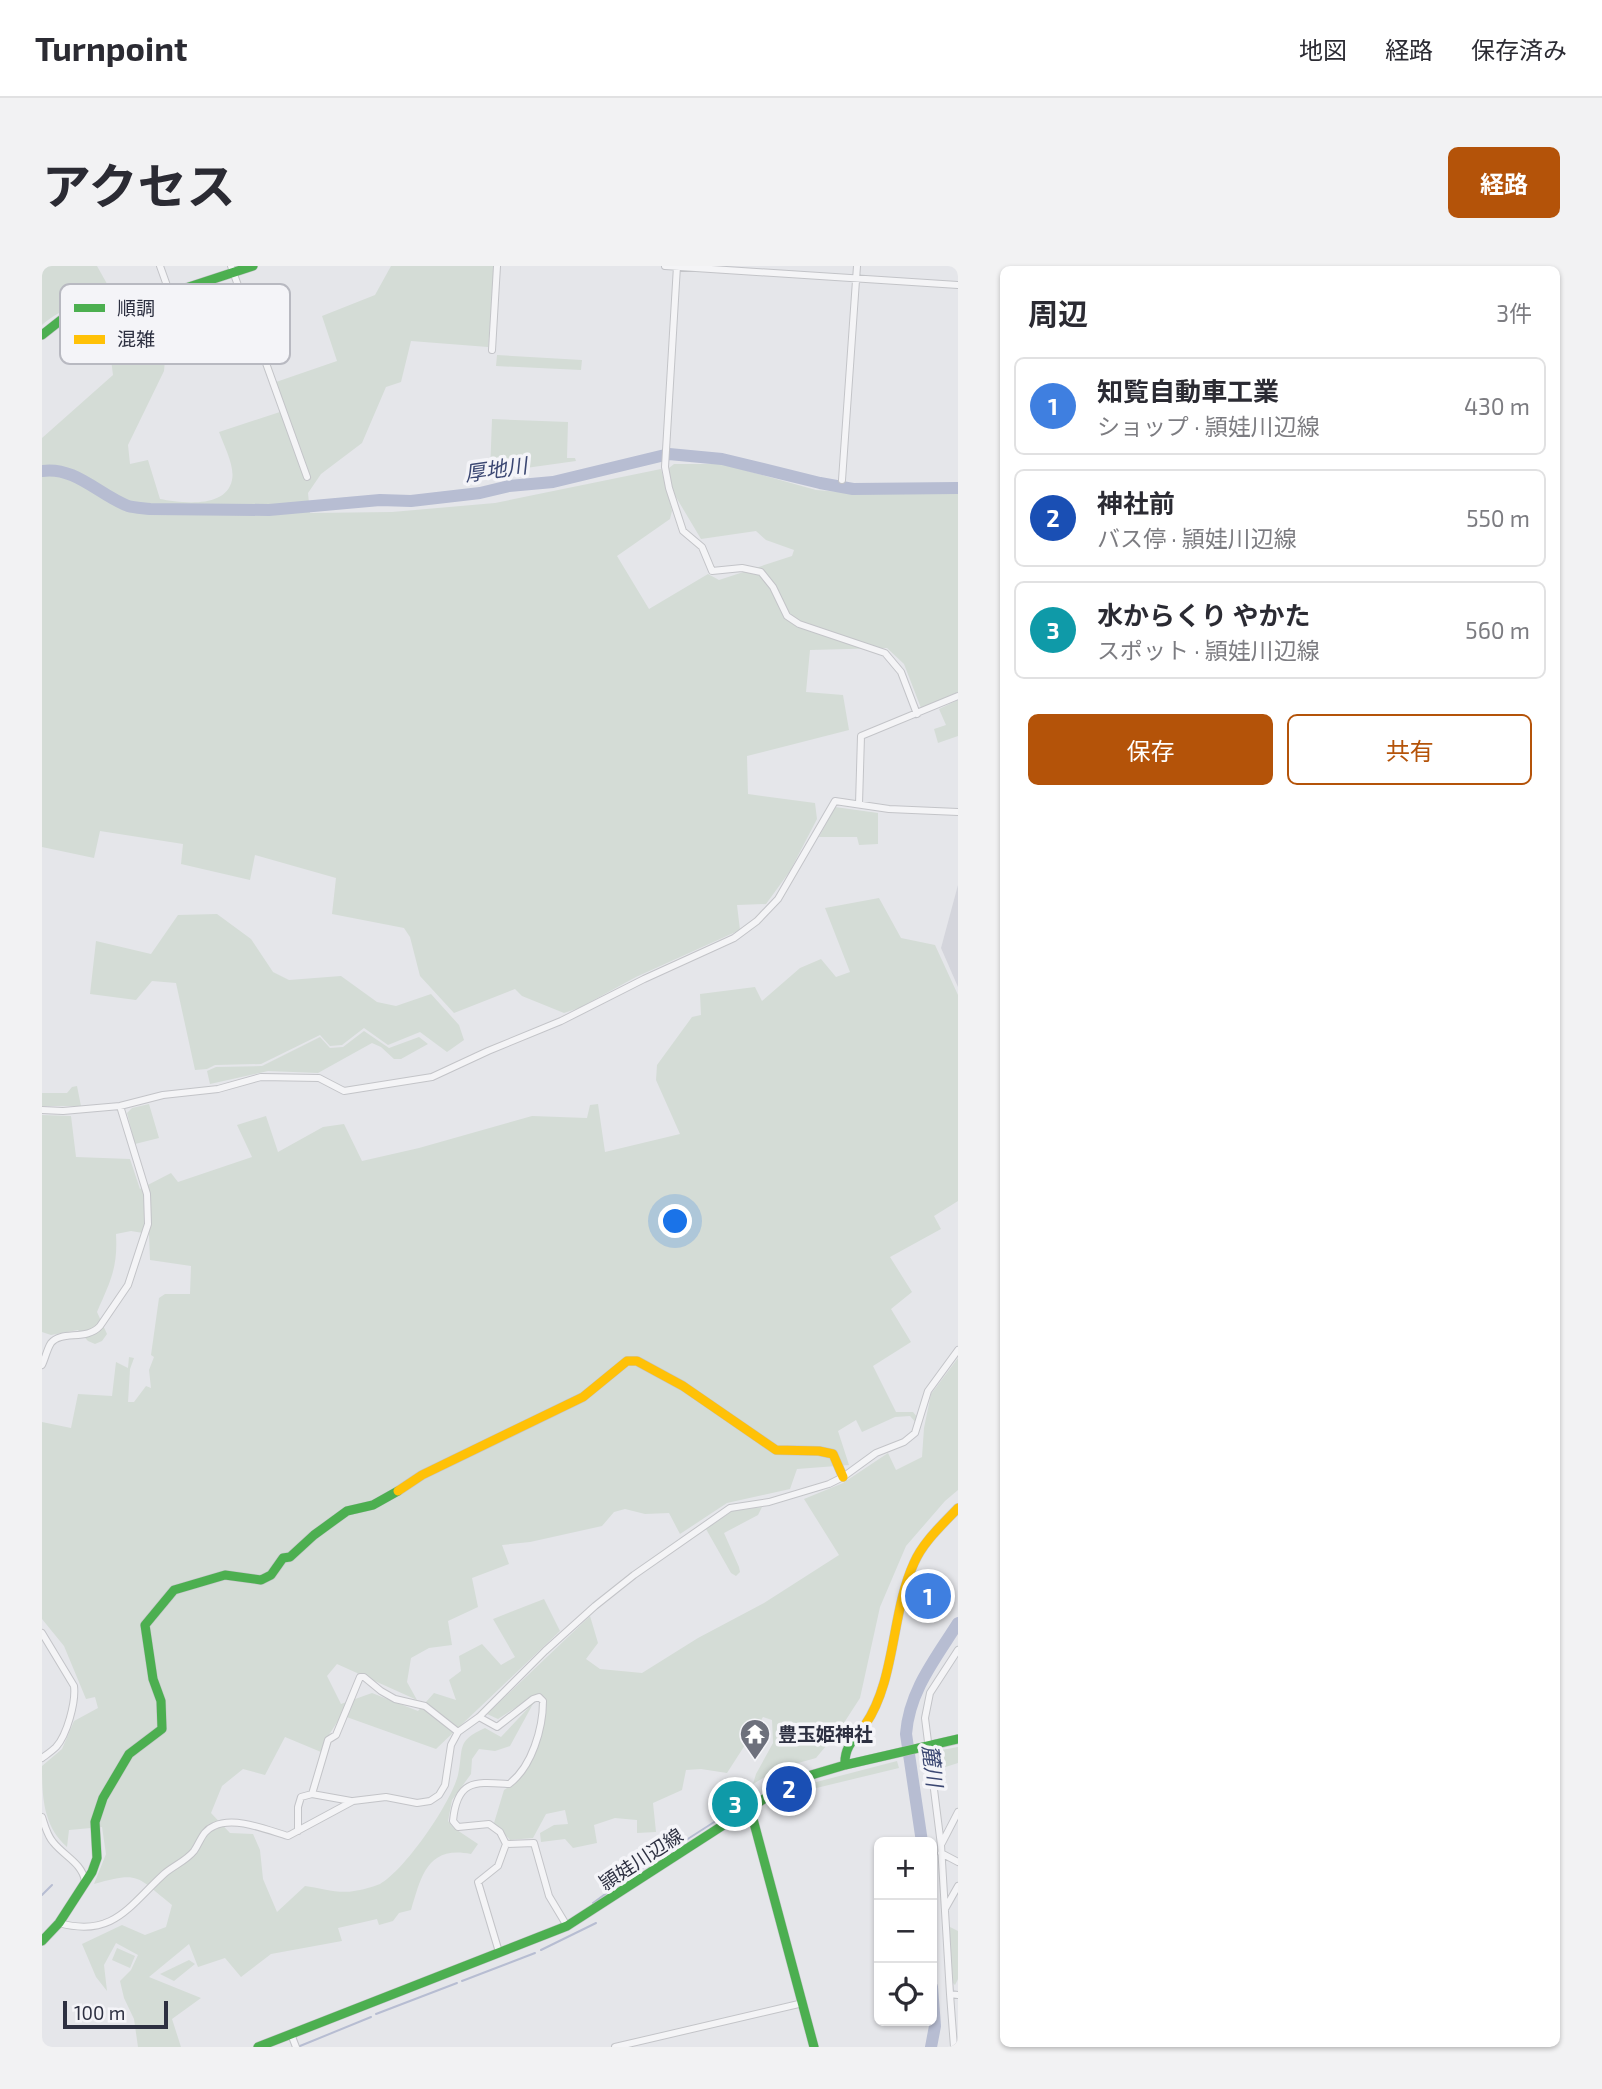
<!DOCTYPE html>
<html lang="ja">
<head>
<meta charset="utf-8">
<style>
	:root { --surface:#fff; --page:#f2f2f3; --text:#2b2b33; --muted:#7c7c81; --line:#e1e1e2; --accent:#b45309 }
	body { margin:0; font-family:"Exo 2","Noto Sans JP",sans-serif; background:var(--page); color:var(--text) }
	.controls { position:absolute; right:21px; bottom:21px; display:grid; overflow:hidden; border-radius:10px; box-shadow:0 2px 5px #0004 }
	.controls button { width:63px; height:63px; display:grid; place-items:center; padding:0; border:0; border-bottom:2px solid var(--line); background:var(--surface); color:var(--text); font:35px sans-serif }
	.scale { position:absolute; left:21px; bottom:18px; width:105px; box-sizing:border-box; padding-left:7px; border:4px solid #2d3041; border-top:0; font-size:19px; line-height:24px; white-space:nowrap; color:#2d3041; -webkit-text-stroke:5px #f4f4f8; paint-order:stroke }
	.you { position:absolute; left:634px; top:956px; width:24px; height:24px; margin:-18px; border:5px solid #fff; border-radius:50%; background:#1a73e8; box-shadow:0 0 0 10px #1a73e833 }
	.badge { display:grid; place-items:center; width:46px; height:46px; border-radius:50%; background:var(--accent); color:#fff; font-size:23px; font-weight:700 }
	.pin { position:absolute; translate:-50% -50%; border:4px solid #fff; box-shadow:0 2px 7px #0006 }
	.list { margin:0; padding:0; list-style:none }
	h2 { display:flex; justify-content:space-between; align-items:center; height:91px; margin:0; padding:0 28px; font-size:30px }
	h2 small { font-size:23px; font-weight:400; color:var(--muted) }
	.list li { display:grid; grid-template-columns:46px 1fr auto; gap:21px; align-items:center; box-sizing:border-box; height:98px; margin:0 14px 14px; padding:0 14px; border:2px solid var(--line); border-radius:10px }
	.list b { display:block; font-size:26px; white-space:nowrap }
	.list p { margin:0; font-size:23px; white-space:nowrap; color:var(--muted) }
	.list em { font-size:23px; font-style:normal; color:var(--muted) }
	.actions { display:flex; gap:14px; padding:21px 28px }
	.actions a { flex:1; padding:16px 0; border:2px solid var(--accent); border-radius:10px; text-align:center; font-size:24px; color:var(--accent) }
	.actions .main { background:var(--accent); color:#fff }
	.icon { flex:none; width:38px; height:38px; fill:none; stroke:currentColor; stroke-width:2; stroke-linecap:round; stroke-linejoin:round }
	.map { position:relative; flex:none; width:916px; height:1781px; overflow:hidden; border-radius:10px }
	header { display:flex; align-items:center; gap:42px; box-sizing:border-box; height:98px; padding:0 35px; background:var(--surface); border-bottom:2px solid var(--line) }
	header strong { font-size:33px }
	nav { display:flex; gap:38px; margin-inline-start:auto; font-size:24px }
	.intro { display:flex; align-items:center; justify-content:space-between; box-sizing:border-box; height:168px; padding:0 42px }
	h1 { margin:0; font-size:49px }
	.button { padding:18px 32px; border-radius:10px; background:var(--accent); color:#fff; font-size:24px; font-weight:700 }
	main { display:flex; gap:42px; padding:0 42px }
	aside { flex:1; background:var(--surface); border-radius:10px; box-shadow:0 2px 5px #0004 }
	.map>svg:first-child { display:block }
	.built { fill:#d4d5dc }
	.green { fill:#d4dcd6 }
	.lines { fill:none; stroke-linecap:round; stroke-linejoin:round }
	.stream { stroke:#b7bdd2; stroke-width:2 }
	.river { stroke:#b7bdd2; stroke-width:12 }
	.street-casing { stroke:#c3c4c8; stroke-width:8 }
	.fast-casing { stroke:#c3c4c8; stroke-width:10 }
	.slow-casing { stroke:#c3c4c8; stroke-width:10 }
	.street { stroke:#f4f4f6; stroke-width:6 }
	.fast { stroke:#4caf50; stroke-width:9 }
	.slow { stroke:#ffc107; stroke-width:9 }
	.labels { text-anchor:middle; stroke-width:7; stroke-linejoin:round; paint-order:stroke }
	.poi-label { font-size:19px; font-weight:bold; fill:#2d3041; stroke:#f4f4f8; text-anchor:start }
	.street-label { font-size:19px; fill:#2d3041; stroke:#f4f4f8 }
	.water-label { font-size:21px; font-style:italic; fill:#3b4772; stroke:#f4f4f8 }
	.key { fill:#f4f4f8; stroke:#b8b9c1; stroke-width:2 }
	.key-label { font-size:19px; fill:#2d3041 }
</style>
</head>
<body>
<header>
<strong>Turnpoint</strong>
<nav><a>地図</a><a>経路</a><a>保存済み</a></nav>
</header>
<div class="intro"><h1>アクセス</h1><a class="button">経路</a></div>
<main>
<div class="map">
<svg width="916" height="1781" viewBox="0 0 916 1781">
	<rect width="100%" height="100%" fill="#e5e6ea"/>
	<path class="built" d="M 916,619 L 916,721 L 899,682 Z"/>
	<path class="green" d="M 0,0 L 55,0 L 73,32 C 44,35 22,40 0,59 Z
		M 349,0 L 453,0 L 446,81 L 369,75 L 359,116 L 344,121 L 320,177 L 279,208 L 266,227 L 268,247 L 350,246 L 453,237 L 619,203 L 630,245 L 628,253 L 575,290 L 607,343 L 666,308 L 677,314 L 750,290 L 752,284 L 724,274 L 714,265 L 659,273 L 628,221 L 627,202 L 632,198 L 680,198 L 774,224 L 811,227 L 916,225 L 916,426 L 879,442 L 862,398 L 845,382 L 768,384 L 764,426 L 801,429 L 807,464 L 705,490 L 706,528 L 773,537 L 775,553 L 748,605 L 724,638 L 695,639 L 698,664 L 594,711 L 537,742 L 522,747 L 480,730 L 473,723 L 412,747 L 378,710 L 368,671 L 362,662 L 290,648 L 294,612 L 213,589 L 208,614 L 139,598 L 141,578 L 58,565 L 52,592 L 0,581 L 0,172 L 71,109 L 66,70 L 48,49 L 109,40 L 124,82 L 122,105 L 86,179 L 88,198 L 106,194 L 118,233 C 139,237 184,243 190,214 C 193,200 182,180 177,166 L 244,144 L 234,116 L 295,95 L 280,50 L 333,29 Z
		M 455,89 L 540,94 L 539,104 L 454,100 Z
		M 450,153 L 526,156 L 525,192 L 533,192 L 534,195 L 448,207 Z
		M 916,434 L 916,470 L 896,477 L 892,463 L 904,459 L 897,443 Z
		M 793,541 L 836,547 L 836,578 L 817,579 L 815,571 L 777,571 Z
		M 837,632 L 859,672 L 893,679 L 916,729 L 916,935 L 892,950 L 899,963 L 848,991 L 870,1026 L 849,1043 L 869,1076 L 831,1100 L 854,1146 L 871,1146 L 876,1152 L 875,1158 L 868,1150 L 853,1151 L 820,1166 L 814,1154 L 796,1165 L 807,1199 L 755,1203 L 748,1223 L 685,1237 L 638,1268 L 627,1247 L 603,1248 L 583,1243 L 572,1246 L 560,1260 L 488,1276 L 460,1279 L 467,1298 L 430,1312 L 436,1341 L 406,1355 L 410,1379 L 387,1382 L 369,1392 L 365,1416 L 375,1434 L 295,1398 L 285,1410 L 299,1438 L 330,1427 L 376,1445 L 392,1427 L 414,1434 L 407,1414 L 419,1405 L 417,1390 L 440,1378 L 459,1399 L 473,1391 L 451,1353 L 502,1333 L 518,1365 L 394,1483 L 299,1449 C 292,1463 283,1472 279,1486 L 243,1471 L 223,1509 L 201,1503 L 180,1520 L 169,1547 L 188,1567 L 211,1568 L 218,1584 L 221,1613 L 235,1646 L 263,1620 C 278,1622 297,1628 312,1625 C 319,1624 331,1621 338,1618 C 363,1604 409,1537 416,1509 C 422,1483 413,1475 443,1462 L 459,1471 L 492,1436 L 468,1480 L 453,1485 L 437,1483 L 430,1493 L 429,1508 L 410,1534 L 406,1555 L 412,1562 L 436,1578 L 429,1588 C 385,1579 379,1611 369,1644 L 357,1647 L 351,1655 L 337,1659 L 335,1653 L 296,1662 L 300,1675 L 229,1688 L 199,1711 L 183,1692 L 156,1701 L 147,1678 L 107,1711 L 159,1732 L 130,1753 L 139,1781 L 96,1781 L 92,1753 L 82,1732 L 78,1715 L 89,1704 L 96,1689 L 74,1677 L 62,1699 L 65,1725 L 54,1711 L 40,1678 L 80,1659 L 103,1669 L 124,1661 L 130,1639 C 94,1610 98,1605 52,1618 L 64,1588 L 60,1561 L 27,1564 L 25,1581 C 1,1560 0,1530 0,1500 L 20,1483 L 32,1455 L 56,1442 L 53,1431 L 44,1433 L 22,1380 L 0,1353 L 0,1156 L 29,1162 L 36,1128 L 70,1130 L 74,1096 L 86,1102 L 87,1091 L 92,1092 L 88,1103 L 86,1136 L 92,1136 L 104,1120 L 109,1122 L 107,1104 L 112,1091 L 109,1089 L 117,1032 L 123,1028 L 148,1028 L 149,1000 L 108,994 L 107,968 L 89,965 L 74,968 C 76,1002 68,1016 55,1046 L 65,1068 L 60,1075 L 53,1078 L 46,1075 L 36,1064 L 9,1069 L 0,1066 L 0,849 L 29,850 L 34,891 L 88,893 L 98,923 L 129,907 L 136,916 L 210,891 L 195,859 L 224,850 L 236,886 L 281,861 L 302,858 L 320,895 L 377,882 L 490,850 L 545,852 L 548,839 L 556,838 L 563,886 L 638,868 L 614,814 L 615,799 L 650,751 L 659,749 L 658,728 L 713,721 L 720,735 L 758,702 L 779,693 L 794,711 L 808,706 L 783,642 Z
		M 175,648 L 209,673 L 231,706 L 247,714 L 299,710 L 335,736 L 354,740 L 389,728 L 417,759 L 422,774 L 405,786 L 378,766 L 346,779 L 322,762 L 300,779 L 288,780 L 278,769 L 219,798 L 173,799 L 165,803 L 153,804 L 134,717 L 110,715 L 94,734 L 48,728 L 54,675 L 109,688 L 136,649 Z
		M 322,765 L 347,782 L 377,771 L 386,778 L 359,793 L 352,793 L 339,781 L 330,777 L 276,807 L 226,805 L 168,818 L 165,805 L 174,801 L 220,800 L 278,771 L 288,782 L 301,781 Z
		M 35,820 L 39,840 L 0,840 L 0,827 L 25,827 L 30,821 Z
		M 107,838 L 117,872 L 93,878 L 85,847 L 90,842 Z
		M 916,1092 L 916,1224 L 903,1235 L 864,1280 L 838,1341 L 818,1432 L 798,1463 L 774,1492 L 738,1502 L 711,1518 L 714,1508 L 731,1477 L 730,1454 L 721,1451 L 685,1507 L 659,1503 L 644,1504 L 640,1524 L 611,1537 L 614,1566 L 595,1567 L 595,1554 L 573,1552 L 552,1559 L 555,1577 L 531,1582 L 523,1573 L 499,1576 L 498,1567 L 512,1559 L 526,1558 L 523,1544 L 504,1548 L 491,1572 L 468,1574 L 452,1557 L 462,1524 C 493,1506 502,1468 504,1433 L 495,1428 L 456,1453 L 445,1448 L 548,1350 L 556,1377 L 544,1393 L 558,1403 L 600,1407 L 656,1372 L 722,1337 L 797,1289 L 762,1233 L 801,1217 L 846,1187 L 854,1204 L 880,1191 L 882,1162 L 889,1128 Z
		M 720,1241 L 716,1249 L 682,1267 L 697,1301 L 698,1306 L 694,1310 L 689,1307 L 664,1263 L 690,1245 Z
		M 916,1481 L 916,1497 L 894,1504 L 894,1485 Z
		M 855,1495 L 857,1502 L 766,1524 L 725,1542 L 748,1525 L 759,1520 Z
		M 906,1660 L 916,1665 L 916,1713 L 913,1719 L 910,1716 Z
		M 75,1682 L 93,1690 L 88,1702 L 70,1694 Z
		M 147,1694 L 153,1698 L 132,1715 L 118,1708 Z"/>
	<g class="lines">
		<path class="stream" d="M 0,1629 L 10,1619
			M 551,1637 L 585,1612 L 708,1533
			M 499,1684 L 554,1657
			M 420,1715 L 493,1687
			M 334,1748 L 415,1717
			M 258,1780 L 329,1751"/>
		<path class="river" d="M 0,205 C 33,200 57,229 86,240 C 93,242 101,242 108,243 L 227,244 L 338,234 L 369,235 L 438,227 L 467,220 L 511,216 L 627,188 L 680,193 L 778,217 L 811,223 L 916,222
			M 880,1576 L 864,1468 C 867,1425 894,1392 916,1357
			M 889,1781 L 893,1760 L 890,1721"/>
		<g class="street-casing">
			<path id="street" d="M 118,0 L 128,28
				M 189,0 L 265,211
				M 623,0 L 916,19
				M 635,0 L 623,201 L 627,222 L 641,265 L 660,281 L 670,305 L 700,302 L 719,306 L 731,321 L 745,350 L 757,358 L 843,387 L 859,406 L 875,448
				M 450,84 L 455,0
				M 800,214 L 815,0
				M 817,538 L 819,470 L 916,430
				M 0,844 L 21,845 L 78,840 L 121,829 L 176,823 L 219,811 L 277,812 L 302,825 L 390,811 L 446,785 L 519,755 L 602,713 L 692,672 L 715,655 L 736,633 L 793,535 L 847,543 L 916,546
				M 0,1099 C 3,1093 5,1083 9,1077 C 19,1064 45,1075 58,1060 L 86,1019 L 106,958 L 105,928 L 78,840
				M 0,1367 L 32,1420 C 34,1436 25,1469 14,1481 C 10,1485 4,1489 0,1492
				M 916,1384 L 888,1427 L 883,1452 L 899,1579 L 908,1728 L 916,1729
				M 437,1451 L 455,1461 L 491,1433 L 497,1431 L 501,1435 C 501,1462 490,1501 467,1518 C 433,1516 415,1513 411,1555 L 416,1561 L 447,1558 L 458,1566 L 464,1578 L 456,1600 L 436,1616 L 457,1686
				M 270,1528 L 309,1535
				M 0,1551 C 3,1560 5,1569 11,1576 C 22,1590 40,1597 43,1615
				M 256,1565 L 256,1541 L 259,1531 L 270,1528 L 286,1474 L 294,1469 L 318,1411 L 322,1411 L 339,1425 L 353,1433 L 383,1440 L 416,1466
				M 900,1577 L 916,1546
				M 464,1578 L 492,1577 L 507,1630 L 525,1660
				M 899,1587 L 916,1596
				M 903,1643 L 916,1620
				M 17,1657 C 71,1672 87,1640 122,1608 C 131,1600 144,1595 152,1585 C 159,1575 160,1565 172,1560 C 193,1550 225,1564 246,1570 L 311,1535 L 344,1531 L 375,1537 L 388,1535 L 397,1529 L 403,1519 L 409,1479 L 416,1466 L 437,1451 L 503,1385 L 553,1340 L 592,1309 L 688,1242 L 727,1236 L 787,1218 L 801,1211 L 834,1187 L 862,1176 L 873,1167 L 886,1125 L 916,1084
				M 908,1728 L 912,1781
				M 249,1768 L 254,1781
				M 573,1781 L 761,1737"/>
		</g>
		<g class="fast-casing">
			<path id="fast" d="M 0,69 L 19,54 L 42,43 L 98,37 L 211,0
				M 803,1499 L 916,1473
				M 708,1542 L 772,1781
				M 0,1675 L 17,1657 L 50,1606 L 55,1592 L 53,1556 L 61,1532 L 87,1488 L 120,1463 L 119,1435 L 111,1413 L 103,1359 L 132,1324 L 183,1309 L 219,1314 L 229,1309 L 241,1292 L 248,1291 L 272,1269 L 305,1245 L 331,1239 L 356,1225
				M 216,1781 L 525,1660 L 742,1520 L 759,1512 L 803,1499 C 802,1481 812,1473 823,1459"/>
		</g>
		<g class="slow-casing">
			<path id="slow" d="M 356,1225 L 380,1209 L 541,1131 L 585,1095 L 595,1095 L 641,1120 L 734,1184 L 777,1185 L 791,1188 L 801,1211
				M 823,1459 C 854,1414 849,1347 872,1297 C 881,1276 900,1259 916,1242"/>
		</g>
		<use href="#street" class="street"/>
		<use href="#fast" class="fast"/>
		<use href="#slow" class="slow"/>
	</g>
	<defs>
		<g id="temple-pin" transform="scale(1.575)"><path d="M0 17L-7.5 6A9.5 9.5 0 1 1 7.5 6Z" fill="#6d707c" stroke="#f4f4f8"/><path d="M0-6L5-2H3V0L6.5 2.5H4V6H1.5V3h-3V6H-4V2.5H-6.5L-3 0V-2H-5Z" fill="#fff"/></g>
	</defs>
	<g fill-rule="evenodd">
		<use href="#temple-pin" x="713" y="1468"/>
	</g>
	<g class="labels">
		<g class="poi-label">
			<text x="736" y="1475">豊玉姫神社</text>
		</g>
		<g class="street-label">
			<text transform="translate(599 1593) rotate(-33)" y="7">頴娃川辺線</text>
		</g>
		<g class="water-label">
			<text transform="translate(454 204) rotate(-8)" y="7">厚地川</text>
			<text transform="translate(890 1500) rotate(83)" y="7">麓川</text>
		</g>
	</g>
	<rect x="18" y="18" width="230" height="80" rx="10" class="key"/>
	<rect x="32" y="38" width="31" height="8" fill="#4caf50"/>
	<rect x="32" y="69" width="31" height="9" fill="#ffc107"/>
	<g class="key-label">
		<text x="75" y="49">順調</text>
		<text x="75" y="80">混雑</text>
	</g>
</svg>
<div class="controls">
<button>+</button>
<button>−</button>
<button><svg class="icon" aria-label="locate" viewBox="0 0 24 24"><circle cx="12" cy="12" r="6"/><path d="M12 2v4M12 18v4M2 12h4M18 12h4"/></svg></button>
</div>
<div class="scale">100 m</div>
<div class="you"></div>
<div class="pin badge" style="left:886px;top:1330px;background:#3f7fe0">1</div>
<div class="pin badge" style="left:747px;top:1523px;background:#1a4fb4">2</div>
<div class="pin badge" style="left:693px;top:1538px;background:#0f9aa8">3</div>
</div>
<aside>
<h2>周辺<small>3件</small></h2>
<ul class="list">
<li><span class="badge" style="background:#3f7fe0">1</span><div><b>知覧自動車工業</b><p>ショップ · 頴娃川辺線</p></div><em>430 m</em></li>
<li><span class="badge" style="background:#1a4fb4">2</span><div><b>神社前</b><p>バス停 · 頴娃川辺線</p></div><em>550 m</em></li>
<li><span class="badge" style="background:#0f9aa8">3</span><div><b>水からくり やかた</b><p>スポット · 頴娃川辺線</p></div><em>560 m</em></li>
</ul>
<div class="actions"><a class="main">保存</a><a>共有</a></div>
</aside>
</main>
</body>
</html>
